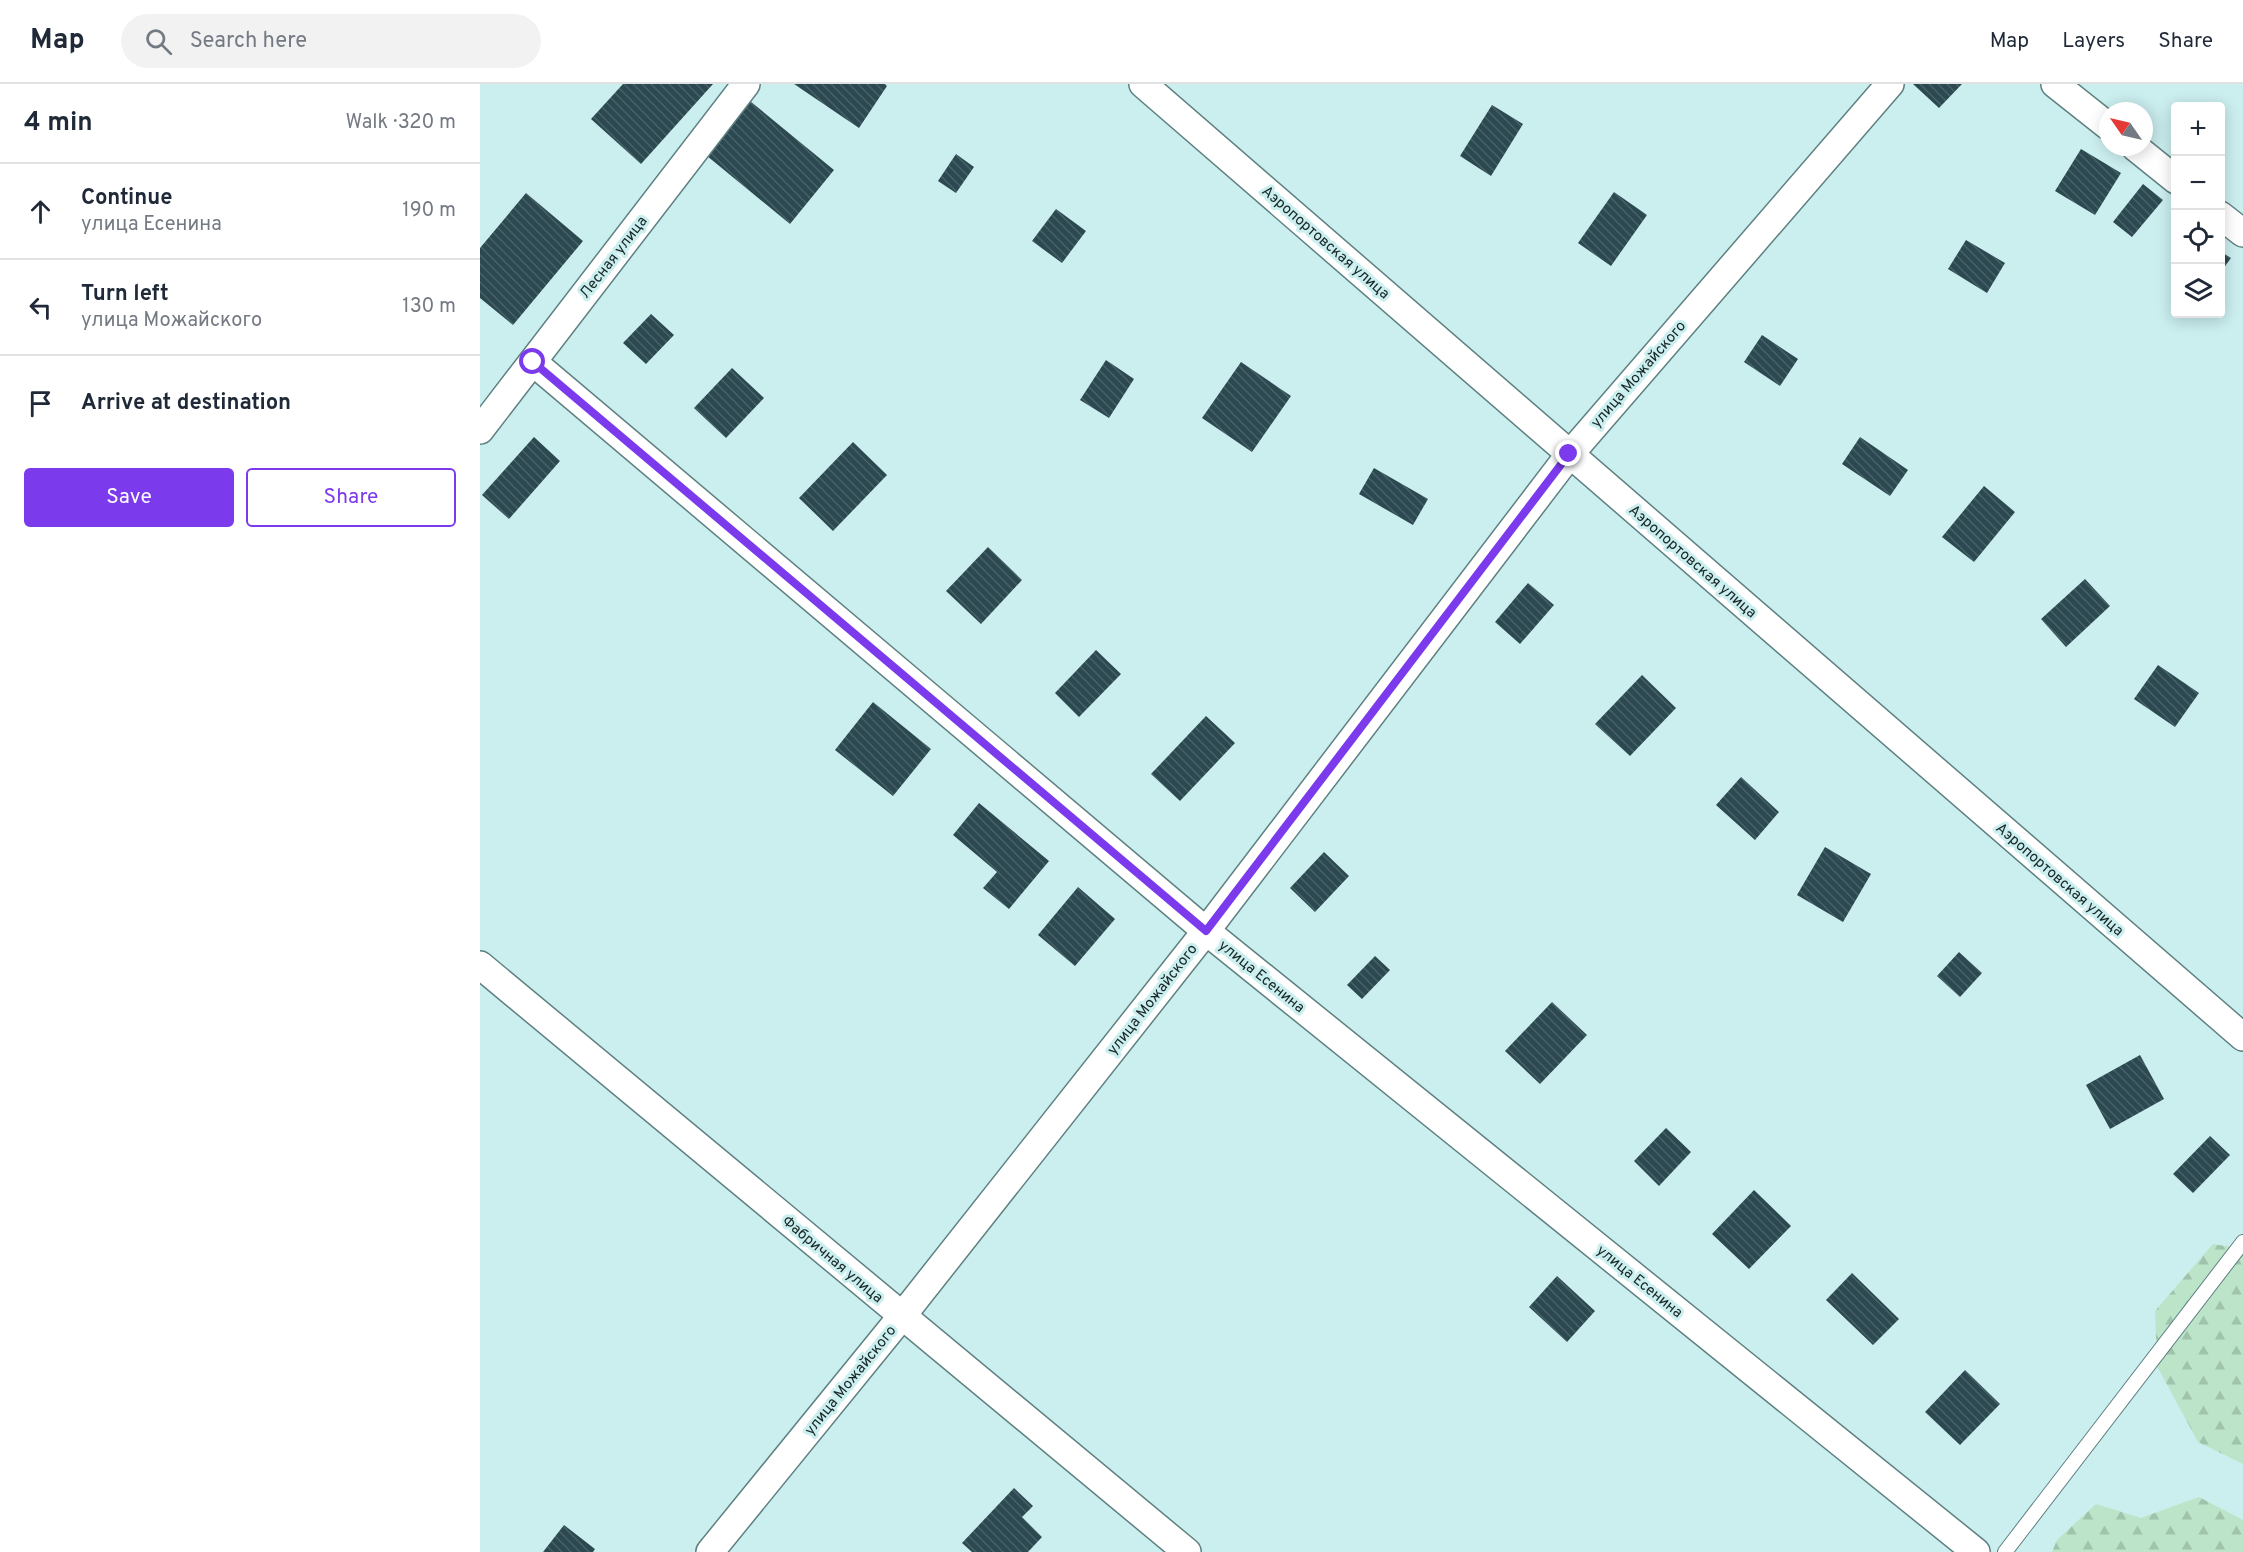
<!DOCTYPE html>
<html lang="en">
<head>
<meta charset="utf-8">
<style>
	:root { --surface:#fff; --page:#f2f2f3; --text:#1f2937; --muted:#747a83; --line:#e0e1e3; --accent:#7c3aed }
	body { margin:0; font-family:Overpass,sans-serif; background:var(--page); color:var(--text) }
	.controls { position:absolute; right:18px; top:18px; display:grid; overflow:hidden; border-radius:6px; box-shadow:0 3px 15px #0003 }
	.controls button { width:54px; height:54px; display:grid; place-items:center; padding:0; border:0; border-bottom:2px solid var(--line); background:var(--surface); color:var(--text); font:30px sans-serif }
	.compass { position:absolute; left:1619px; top:18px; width:54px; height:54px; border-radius:50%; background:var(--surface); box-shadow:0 3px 15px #0003; rotate:304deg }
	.stop { position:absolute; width:18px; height:18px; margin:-14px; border:4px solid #7c3aed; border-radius:50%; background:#fff }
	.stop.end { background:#7c3aed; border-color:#fff; box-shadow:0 2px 6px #0008 }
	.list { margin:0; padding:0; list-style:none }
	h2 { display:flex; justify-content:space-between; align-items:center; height:78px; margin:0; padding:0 24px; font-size:26px }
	h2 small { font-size:20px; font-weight:400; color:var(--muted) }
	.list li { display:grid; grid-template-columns:39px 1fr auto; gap:18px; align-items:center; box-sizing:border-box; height:96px; padding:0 24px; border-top:2px solid var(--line) }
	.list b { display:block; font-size:22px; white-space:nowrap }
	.list p { margin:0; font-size:20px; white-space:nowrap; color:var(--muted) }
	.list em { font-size:20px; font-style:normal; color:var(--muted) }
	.actions { display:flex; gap:12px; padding:18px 24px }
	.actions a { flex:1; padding:14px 0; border:2px solid var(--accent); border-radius:6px; text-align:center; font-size:21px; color:var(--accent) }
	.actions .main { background:var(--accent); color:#fff }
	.icon { flex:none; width:33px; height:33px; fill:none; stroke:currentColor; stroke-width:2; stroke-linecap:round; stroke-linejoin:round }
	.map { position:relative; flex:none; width:1763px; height:1468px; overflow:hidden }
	header { display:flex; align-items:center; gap:36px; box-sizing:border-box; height:84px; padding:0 30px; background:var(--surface); border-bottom:2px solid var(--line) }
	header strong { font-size:28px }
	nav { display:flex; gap:33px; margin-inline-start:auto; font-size:21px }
	.search { width:420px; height:54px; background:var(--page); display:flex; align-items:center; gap:15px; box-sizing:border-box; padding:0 21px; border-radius:33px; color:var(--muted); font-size:22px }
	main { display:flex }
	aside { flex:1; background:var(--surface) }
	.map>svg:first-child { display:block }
	.forest { fill:url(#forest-firs) }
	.building { fill:url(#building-back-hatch) }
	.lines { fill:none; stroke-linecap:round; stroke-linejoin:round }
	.lane-casing { stroke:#5f8081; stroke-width:16 }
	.street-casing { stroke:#5f8081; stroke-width:30 }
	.lane { stroke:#fff; stroke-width:14 }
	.street { stroke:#fff; stroke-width:27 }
	.route { stroke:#7c3aed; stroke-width:8 }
	.labels { text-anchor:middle; stroke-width:6; stroke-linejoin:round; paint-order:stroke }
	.street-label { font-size:15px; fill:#182626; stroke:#cbeeef }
</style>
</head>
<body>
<header>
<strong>Map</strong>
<div class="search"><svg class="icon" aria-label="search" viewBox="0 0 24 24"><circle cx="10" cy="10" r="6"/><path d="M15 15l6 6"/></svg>Search here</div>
<nav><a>Map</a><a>Layers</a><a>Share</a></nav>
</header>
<main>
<aside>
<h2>4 min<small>Walk · 320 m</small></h2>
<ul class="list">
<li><svg class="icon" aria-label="ahead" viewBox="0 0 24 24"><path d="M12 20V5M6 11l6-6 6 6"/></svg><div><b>Continue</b><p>улица Есенина</p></div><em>190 m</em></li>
<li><svg class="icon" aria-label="left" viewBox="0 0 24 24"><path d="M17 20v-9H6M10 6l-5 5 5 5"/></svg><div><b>Turn left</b><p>улица Можайского</p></div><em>130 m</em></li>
<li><svg class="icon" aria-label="arrive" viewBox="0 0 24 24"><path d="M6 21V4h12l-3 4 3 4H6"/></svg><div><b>Arrive at destination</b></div></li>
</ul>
<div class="actions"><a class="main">Save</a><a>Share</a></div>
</aside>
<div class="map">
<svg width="1763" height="1468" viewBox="0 0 1763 1468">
	<defs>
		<pattern id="forest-firs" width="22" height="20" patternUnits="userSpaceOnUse" patternTransform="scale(1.5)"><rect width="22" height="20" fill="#bbe4c9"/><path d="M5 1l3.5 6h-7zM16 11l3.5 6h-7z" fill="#a0c3ac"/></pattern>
		<pattern id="building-back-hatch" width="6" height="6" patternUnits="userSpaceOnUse" patternTransform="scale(1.5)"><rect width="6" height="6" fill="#2c4851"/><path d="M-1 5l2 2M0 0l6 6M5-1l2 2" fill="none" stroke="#486067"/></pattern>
	</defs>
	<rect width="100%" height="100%" fill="#cbeeef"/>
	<path class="forest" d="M 1733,1160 L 1763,1165 L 1763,1380 L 1718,1358 L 1677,1282 L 1675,1227 Z
		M 1719,1413 L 1763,1436 L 1763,1468 L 1572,1468 L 1577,1456 L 1616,1420 L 1661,1434 Z"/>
	<path class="building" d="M 143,0 L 233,0 L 161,80 L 111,35 Z
		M 314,0 L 405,0 L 407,2 L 379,44 Z
		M 1433,0 L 1482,0 L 1459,24 Z
		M 265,13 L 354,86 L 310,140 L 221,67 Z
		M 1012,21 L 1043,40 L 1011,92 L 980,72 Z
		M 1601,65 L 1641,89 L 1615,131 L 1575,107 Z
		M 476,70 L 494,83 L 476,109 L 458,97 Z
		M 1663,100 L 1683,116 L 1652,153 L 1633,138 Z
		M 1134,108 L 1167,131 L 1131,182 L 1098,159 Z
		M 46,109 L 103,157 L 33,241 L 0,214 L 0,164 Z
		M 576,125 L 606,147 L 582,179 L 552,157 Z
		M 1486,156 L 1525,179 L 1507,209 L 1468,185 Z
		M 1740,167 L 1751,174 L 1740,189 Z
		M 171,230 L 194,251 L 166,280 L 143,259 Z
		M 1282,251 L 1318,275 L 1300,302 L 1264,278 Z
		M 626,276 L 654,295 L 629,334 L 600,316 Z
		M 761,278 L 811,312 L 772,368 L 722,334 Z
		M 252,284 L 284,314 L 246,354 L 214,324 Z
		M 54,353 L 80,377 L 29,435 L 2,411 Z
		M 1380,353 L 1428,386 L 1410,412 L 1362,380 Z
		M 373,358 L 407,391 L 353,447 L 319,414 Z
		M 894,384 L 948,415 L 933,441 L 879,410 Z
		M 1504,402 L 1535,428 L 1494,478 L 1462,453 Z
		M 508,463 L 542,496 L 501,540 L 466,507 Z
		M 1605,495 L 1630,522 L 1586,563 L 1561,535 Z
		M 1048,499 L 1074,521 L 1040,560 L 1015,538 Z
		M 616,566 L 641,590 L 599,633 L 575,609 Z
		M 1678,581 L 1719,609 L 1695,643 L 1654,615 Z
		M 1162,591 L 1196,624 L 1150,672 L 1115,640 Z
		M 393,618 L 451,665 L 413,712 L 355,666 Z
		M 726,632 L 755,659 L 700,717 L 671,690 Z
		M 1261,693 L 1299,728 L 1275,756 L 1236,721 Z
		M 499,719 L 569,777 L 529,825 L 503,804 L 517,788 L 473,751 Z
		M 1345,763 L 1391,790 L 1363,838 L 1317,811 Z
		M 844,768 L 869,792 L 835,828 L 810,804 Z
		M 598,803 L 635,835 L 595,882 L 558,851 Z
		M 1479,868 L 1502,889 L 1480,913 L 1457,892 Z
		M 895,872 L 910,886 L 882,915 L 867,901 Z
		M 1072,918 L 1107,951 L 1060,1000 L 1025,967 Z
		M 1660,971 L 1684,1015 L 1630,1045 L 1606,1001 Z
		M 1186,1044 L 1211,1068 L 1179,1102 L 1154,1077 Z
		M 1730,1052 L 1750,1071 L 1713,1109 L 1693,1090 Z
		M 1274,1106 L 1311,1142 L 1269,1185 L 1232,1150 Z
		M 1372,1189 L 1419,1235 L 1393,1261 L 1346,1216 Z
		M 1077,1192 L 1115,1227 L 1087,1258 L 1049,1223 Z
		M 1485,1286 L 1520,1320 L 1480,1361 L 1445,1328 Z
		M 534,1404 L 553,1422 L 542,1433 L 562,1453 L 548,1468 L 492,1468 L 482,1459 Z
		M 84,1441 L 115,1465 L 113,1468 L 63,1468 Z"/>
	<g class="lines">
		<g class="lane-casing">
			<path id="lane" d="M 1525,1468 L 1763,1158"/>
		</g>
		<g class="street-casing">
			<path id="street" d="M 663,0 L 1763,953
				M 1575,0 L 1628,42
				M 1655,63 L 1696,96
				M 1740,131 L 1763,149
				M 53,278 L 726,847 L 1496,1468
				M 0,346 L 266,0
				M 0,881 L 707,1468
				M 230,1468 L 422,1232 L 726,847 L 1090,370 L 1410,0"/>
		</g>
		<use href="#lane" class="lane"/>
		<use href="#street" class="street"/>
	</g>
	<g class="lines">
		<path class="route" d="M 53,278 L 726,847 L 1089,370"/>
	</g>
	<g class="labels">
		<g class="street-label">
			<text transform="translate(846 158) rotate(41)" y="5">Аэропортовская улица</text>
			<text transform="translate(133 173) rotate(-52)" y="5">Лесная улица</text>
			<text transform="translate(1158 290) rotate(-49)" y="5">улица Можайского</text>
			<text transform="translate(1213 477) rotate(41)" y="5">Аэропортовская улица</text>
			<text transform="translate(1580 795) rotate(41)" y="5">Аэропортовская улица</text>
			<text transform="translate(782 892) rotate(39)" y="5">улица Есенина</text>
			<text transform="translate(672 915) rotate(-52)" y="5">улица Можайского</text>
			<text transform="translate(353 1175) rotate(40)" y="5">Фабричная улица</text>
			<text transform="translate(1160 1197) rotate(39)" y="5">улица Есенина</text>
			<text transform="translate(370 1296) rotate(-51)" y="5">улица Можайского</text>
		</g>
	</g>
</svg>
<div class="controls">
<button>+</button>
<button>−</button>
<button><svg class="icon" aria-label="locate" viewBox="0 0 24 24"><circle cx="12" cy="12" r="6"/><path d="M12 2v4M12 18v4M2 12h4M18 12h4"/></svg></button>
<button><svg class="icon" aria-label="layers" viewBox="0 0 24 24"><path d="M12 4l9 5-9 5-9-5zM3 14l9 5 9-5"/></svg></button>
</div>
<svg class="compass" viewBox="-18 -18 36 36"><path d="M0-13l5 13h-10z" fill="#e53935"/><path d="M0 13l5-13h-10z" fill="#747a83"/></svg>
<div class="stop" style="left:53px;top:278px"></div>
<div class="stop end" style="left:1089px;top:370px"></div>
</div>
</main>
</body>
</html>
